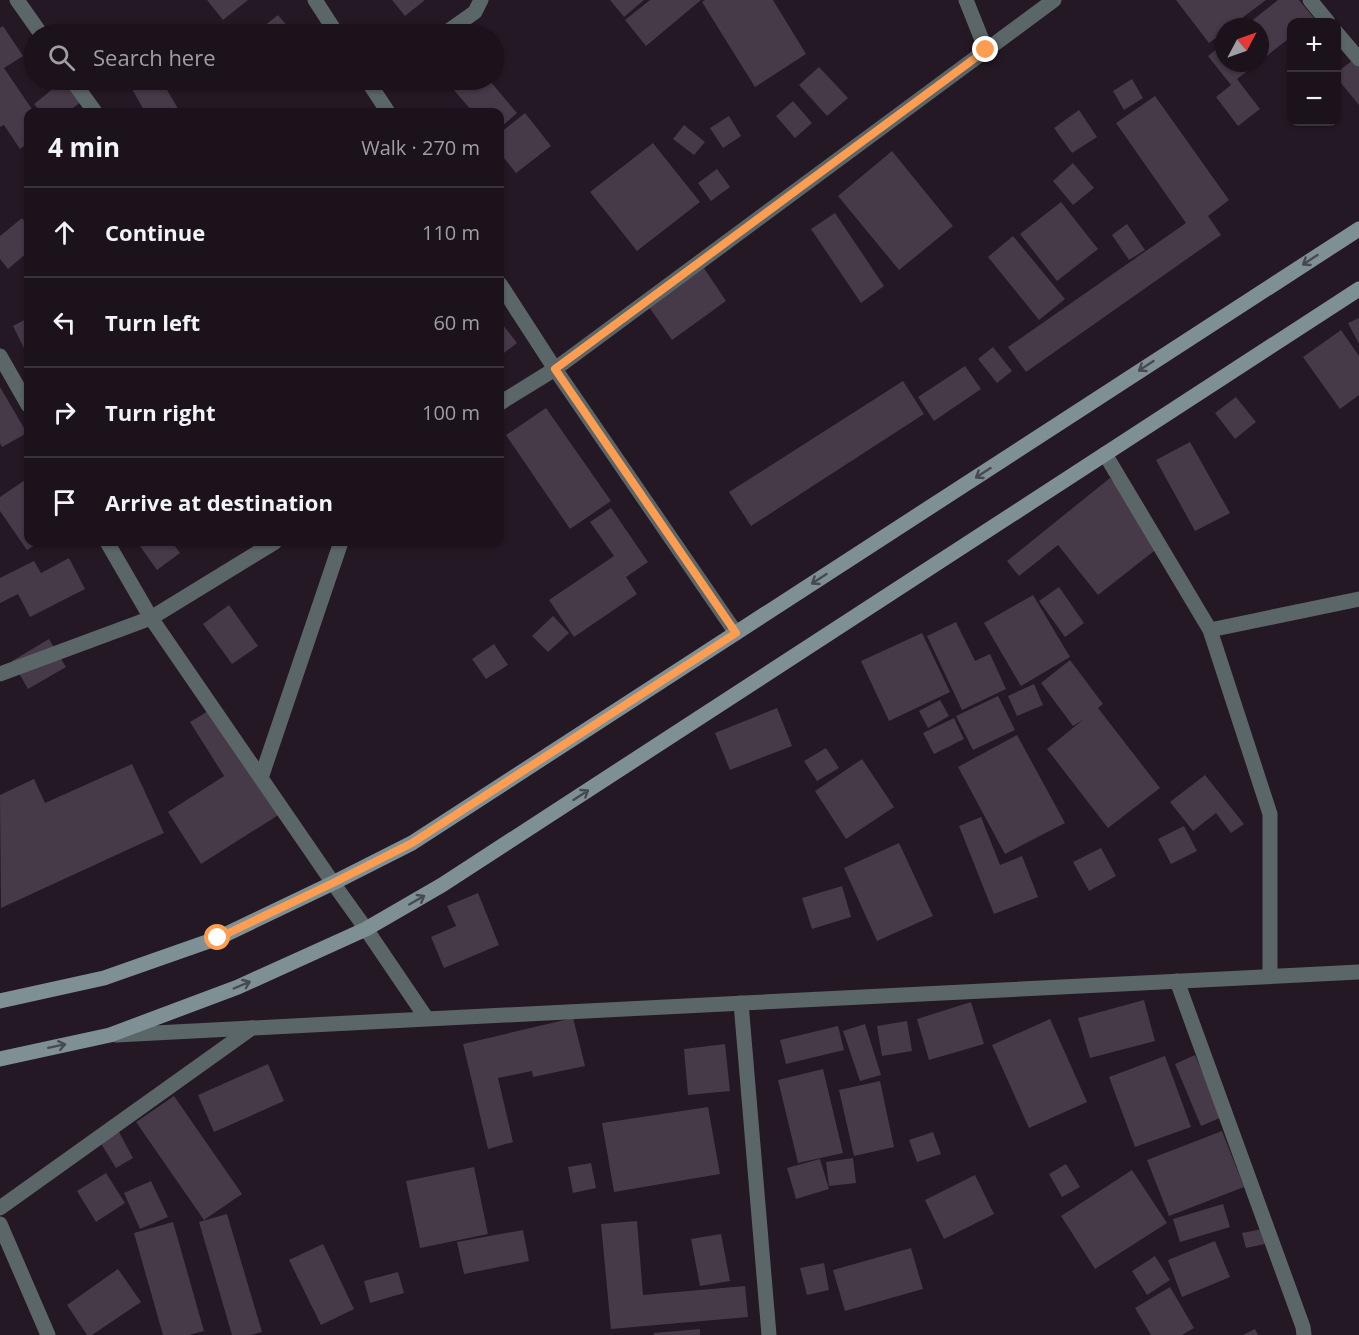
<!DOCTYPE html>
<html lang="en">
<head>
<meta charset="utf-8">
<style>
	:root { --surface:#1b121c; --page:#282029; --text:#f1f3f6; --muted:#a09ea3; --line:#39323b }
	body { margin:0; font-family:"Open Sans",sans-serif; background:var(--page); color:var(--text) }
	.controls { position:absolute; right:18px; top:18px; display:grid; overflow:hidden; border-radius:12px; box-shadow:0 2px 4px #0004 }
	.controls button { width:54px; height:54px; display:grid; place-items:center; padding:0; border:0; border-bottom:2px solid var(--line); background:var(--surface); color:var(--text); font:30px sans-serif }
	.compass { position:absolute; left:1215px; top:18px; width:54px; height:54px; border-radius:50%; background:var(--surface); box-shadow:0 2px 4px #0004; rotate:49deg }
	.stop { position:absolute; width:18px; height:18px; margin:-14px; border:4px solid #fc9d52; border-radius:50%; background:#fff }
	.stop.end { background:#fc9d52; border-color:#fff; box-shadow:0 2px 6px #0008 }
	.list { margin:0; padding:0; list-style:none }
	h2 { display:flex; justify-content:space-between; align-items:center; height:78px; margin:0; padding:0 24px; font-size:26px }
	h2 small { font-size:20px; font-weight:400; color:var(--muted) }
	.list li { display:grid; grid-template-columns:39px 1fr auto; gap:18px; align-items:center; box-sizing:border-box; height:90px; padding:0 24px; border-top:2px solid var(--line) }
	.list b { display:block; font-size:22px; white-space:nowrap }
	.list em { font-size:20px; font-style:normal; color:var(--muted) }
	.icon { flex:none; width:33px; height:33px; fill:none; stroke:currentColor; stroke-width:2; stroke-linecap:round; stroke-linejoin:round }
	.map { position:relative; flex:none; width:1359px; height:1335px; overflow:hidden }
	.search { position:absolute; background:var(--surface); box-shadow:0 2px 4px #0004; left:24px; top:24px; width:480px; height:66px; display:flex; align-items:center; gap:15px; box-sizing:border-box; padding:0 21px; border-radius:33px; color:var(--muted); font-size:22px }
	.panel { position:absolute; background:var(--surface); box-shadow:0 2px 4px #0004; left:24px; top:108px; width:480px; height:438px; border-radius:12px }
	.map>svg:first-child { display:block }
	.building { fill:#463948 }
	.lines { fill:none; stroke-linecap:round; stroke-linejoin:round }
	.minor { stroke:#5b6669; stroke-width:15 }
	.tertiary { stroke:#5b6669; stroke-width:15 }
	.secondary { stroke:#7f9095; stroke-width:15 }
	.oneway { stroke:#474952 }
	.route { stroke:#fc9d52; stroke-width:8 }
</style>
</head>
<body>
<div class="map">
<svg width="1359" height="1335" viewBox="0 0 1359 1335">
	<rect width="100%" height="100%" fill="#241825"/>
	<path class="building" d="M 207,0 L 248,0 L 223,20 Z
		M 392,0 L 425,0 L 405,16 Z
		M 610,0 L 644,0 L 624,17 Z
		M 650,0 L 701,0 L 646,46 L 625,20 Z
		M 705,0 L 773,0 L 806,54 L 755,87 L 702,2 Z
		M 1176,0 L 1266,0 L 1230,27 L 1224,27 L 1224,32 L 1209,43 Z
		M 1278,0 L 1299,0 L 1314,18 L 1308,22 L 1292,22 L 1292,36 L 1260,61 L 1260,27 L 1244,27 Z
		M 278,15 L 294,34 L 257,34 L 255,33 Z
		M 3,26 L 23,56 L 4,68 L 34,112 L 28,112 L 28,143 L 20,149 L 4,125 L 0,127 L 0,28 Z
		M 1224,43 L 1224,63 L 1258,63 L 1237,79 L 1260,109 L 1238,126 L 1216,97 L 1231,85 L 1208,56 Z
		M 1357,57 L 1359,59 L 1359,105 L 1336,77 L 1336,73 Z
		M 819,67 L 848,98 L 827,116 L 799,85 Z
		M 1132,79 L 1143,98 L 1124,110 L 1113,91 Z
		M 64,80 L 72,80 L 87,97 L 68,112 L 41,112 L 34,104 Z
		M 127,80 L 169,80 L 163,83 L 180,112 L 145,112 Z
		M 294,80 L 310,80 L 300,87 Z
		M 445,80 L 489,80 L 517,113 L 500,128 L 500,112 L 473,112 Z
		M 1155,96 L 1229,200 L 1208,216 L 1221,235 L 1026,372 L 1008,347 L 1186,223 L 1116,123 Z
		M 793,101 L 812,123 L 795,138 L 776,116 Z
		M 1079,110 L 1097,137 L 1072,153 L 1054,128 Z
		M 525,113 L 551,146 L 516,173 L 500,153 L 500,133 Z
		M 729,116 L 741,136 L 723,148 L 710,128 Z
		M 684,125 L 705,142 L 694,155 L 673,139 Z
		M 653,143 L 700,202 L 637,251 L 590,192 Z
		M 892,151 L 953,226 L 899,270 L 838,196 Z
		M 1073,163 L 1094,188 L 1073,205 L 1053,181 Z
		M 717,169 L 730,187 L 711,201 L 698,183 Z
		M 1061,202 L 1098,249 L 1057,281 L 1020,234 Z
		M 835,213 L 884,286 L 861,303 L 811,229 Z
		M 22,218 L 28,226 L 28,252 L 8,269 L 0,259 L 0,236 Z
		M 1127,224 L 1145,250 L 1129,260 L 1112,235 Z
		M 1013,236 L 1065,299 L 1039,320 L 988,257 Z
		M 704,268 L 726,301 L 672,340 L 649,307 Z
		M 28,318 L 28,350 L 26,352 L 13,326 Z
		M 1359,318 L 1359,344 L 1348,323 Z
		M 500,321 L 517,343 L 500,356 Z
		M 1341,330 L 1359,356 L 1359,395 L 1340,409 L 1303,357 Z
		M 993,347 L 1012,371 L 997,383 L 978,359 Z
		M 965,366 L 981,389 L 934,421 L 918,397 Z
		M 903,381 L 924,414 L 751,526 L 729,492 Z
		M 0,387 L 27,433 L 2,447 L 0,443 Z
		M 1236,397 L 1256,422 L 1235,439 L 1215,413 Z
		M 546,408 L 611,501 L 570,529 L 506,435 Z
		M 1190,442 L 1230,513 L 1195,531 L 1156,460 Z
		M 28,478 L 28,542 L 40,542 L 27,550 L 0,511 L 0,497 Z
		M 1110,478 L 1163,544 L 1098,595 L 1058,545 L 1019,576 L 1007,561 Z
		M 611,508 L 648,562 L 626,577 L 637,594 L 574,637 L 549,600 L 614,556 L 590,522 Z
		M 137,542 L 172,542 L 180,553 L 157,570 Z
		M 69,558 L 85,589 L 30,617 L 18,594 L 0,603 L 0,578 L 34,561 L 41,573 Z
		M 1059,587 L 1084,623 L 1065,637 L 1039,601 Z
		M 1033,595 L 1070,657 L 1021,686 L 984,623 Z
		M 229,605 L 258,646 L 232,664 L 203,624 Z
		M 553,616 L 569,633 L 548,652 L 532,636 Z
		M 956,622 L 975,661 L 990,654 L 1006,689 L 962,710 L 927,636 Z
		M 922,633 L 950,692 L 889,721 L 861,661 Z
		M 49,639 L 66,667 L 28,689 L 12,661 Z
		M 494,644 L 508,665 L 486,679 L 472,659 Z
		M 1070,660 L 1103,704 L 1098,708 L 1160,788 L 1108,828 L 1047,749 L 1084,719 L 1073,726 L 1041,683 Z
		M 1034,684 L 1043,705 L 1017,716 L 1008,696 Z
		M 998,696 L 1015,730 L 973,750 L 956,716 Z
		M 940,700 L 949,716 L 928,728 L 919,711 Z
		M 215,707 L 283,812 L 201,864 L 168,812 L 224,776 L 190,722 Z
		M 777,708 L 792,746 L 730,770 L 715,733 Z
		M 954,718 L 964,739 L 934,754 L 923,733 Z
		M 1017,735 L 1065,823 L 1005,854 L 958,767 Z
		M 826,748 L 839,768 L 817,781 L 804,761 Z
		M 862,759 L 894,807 L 846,839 L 815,791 Z
		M 132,764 L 164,833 L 1,908 L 0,795 L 34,779 L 45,803 Z
		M 1205,775 L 1244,824 L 1231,833 L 1216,813 L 1193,831 L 1170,802 Z
		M 981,817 L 1000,865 L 1022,856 L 1038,897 L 994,914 L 959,826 Z
		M 1184,826 L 1197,851 L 1171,864 L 1158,839 Z
		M 899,843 L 933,916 L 877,941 L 844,868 Z
		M 1101,848 L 1116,876 L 1089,891 L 1073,862 Z
		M 842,886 L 851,917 L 812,929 L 802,898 Z
		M 478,893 L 499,945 L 444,968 L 431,937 L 456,926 L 447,906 Z
		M 1144,1000 L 1155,1041 L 1090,1058 L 1078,1018 Z
		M 971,1002 L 984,1044 L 929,1060 L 917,1019 Z
		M 573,1018 L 585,1066 L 533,1077 L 532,1071 L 498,1078 L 513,1142 L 488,1149 L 463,1044 Z
		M 1050,1019 L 1087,1102 L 1029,1128 L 992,1045 Z
		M 907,1021 L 912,1051 L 882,1056 L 877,1026 Z
		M 865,1024 L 881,1075 L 860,1081 L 843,1031 Z
		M 838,1026 L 844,1050 L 786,1064 L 780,1040 Z
		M 725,1044 L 730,1091 L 688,1095 L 684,1049 Z
		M 1195,1055 L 1222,1117 L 1201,1126 L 1175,1064 Z
		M 1165,1056 L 1191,1127 L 1135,1147 L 1109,1077 Z
		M 268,1064 L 284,1101 L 214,1132 L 198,1095 Z
		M 823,1069 L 843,1153 L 798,1163 L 778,1080 Z
		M 880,1081 L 894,1147 L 854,1156 L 839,1090 Z
		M 174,1096 L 242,1194 L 204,1220 L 136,1122 Z
		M 708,1107 L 720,1174 L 614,1192 L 602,1123 Z
		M 1222,1131 L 1244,1187 L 1169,1216 L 1147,1160 Z
		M 119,1132 L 133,1158 L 116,1168 L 100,1142 Z
		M 933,1132 L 941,1154 L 917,1162 L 909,1140 Z
		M 853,1158 L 856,1183 L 829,1186 L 826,1162 Z
		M 820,1159 L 829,1189 L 796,1199 L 787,1168 Z
		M 591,1163 L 596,1188 L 573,1193 L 568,1167 Z
		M 1066,1164 L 1080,1187 L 1062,1197 L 1049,1174 Z
		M 474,1167 L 488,1234 L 420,1248 L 406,1181 Z
		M 1132,1170 L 1167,1223 L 1095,1269 L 1061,1216 Z
		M 106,1173 L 125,1203 L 96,1222 L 77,1191 Z
		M 975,1175 L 994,1214 L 944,1239 L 925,1200 Z
		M 151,1181 L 168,1217 L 140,1229 L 124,1193 Z
		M 1223,1204 L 1230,1227 L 1180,1242 L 1173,1219 Z
		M 227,1214 L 262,1332 L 251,1335 L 232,1335 L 199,1222 Z
		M 637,1221 L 643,1295 L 745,1286 L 748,1317 L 611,1329 L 601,1224 Z
		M 173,1222 L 204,1331 L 189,1335 L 163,1335 L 134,1233 Z
		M 1272,1227 L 1275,1242 L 1246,1248 L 1242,1233 Z
		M 523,1230 L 529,1261 L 464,1274 L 457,1242 Z
		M 721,1234 L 730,1281 L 700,1286 L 691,1239 Z
		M 1215,1241 L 1230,1277 L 1182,1297 L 1168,1260 Z
		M 323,1244 L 354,1309 L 321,1325 L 289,1260 Z
		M 911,1248 L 923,1289 L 845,1311 L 833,1270 Z
		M 1155,1256 L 1170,1280 L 1147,1295 L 1132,1271 Z
		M 824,1263 L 829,1290 L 807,1295 L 800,1268 Z
		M 118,1269 L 141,1302 L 92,1335 L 87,1335 L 67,1305 Z
		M 398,1272 L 404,1293 L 370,1303 L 364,1281 Z
		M 1170,1287 L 1194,1328 L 1182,1335 L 1151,1335 L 1135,1308 Z
		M 700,1329 L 700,1335 L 654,1335 L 654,1333 Z
		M 1255,1329 L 1258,1335 L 1243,1335 Z"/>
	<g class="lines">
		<path class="minor" d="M 17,0 L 41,34
			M 315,0 L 337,34
			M 966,0 L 986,50
			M 1310,0 L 1328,22
			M 1336,32 L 1359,59
			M 444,34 L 475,12 L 481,0
			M 72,80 L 95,112
			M 367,80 L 388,112
			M 500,284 L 555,369 L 736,633
			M 0,356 L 28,405
			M 500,403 L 555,369 L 1054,0
			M 1105,454 L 1210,630 L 1270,814 L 1270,976
			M 107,542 L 151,618 L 333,883
			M 1210,630 L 1359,599
			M 0,674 L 151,618 L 275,542
			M 261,778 L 341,542
			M 1177,981 L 1303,1327 L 1304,1335
			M 741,1003 L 769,1335
			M 0,1208 L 252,1028
			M 0,1224 L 48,1335"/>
		<path class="tertiary" d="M 333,883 L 366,929 L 427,1019 L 1359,972
			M 116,1035 L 427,1019"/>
		<path class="secondary" d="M 0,1001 L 104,978 L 218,938 L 333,883 L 412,843 L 1359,229
			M 0,1059 L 110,1035 L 238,987 L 366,929 L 442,885 L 1359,289"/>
	</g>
	<defs><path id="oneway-shaft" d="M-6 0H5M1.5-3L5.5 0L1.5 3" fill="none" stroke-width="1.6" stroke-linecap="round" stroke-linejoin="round" transform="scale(1.5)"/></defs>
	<g class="oneway">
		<use href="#oneway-shaft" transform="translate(1310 260) rotate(147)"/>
		<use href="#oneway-shaft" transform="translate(1146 366) rotate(147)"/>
		<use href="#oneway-shaft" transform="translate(983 473) rotate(147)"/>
		<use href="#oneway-shaft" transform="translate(819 579) rotate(147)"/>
		<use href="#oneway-shaft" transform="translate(581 795) rotate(-33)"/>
		<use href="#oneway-shaft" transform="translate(417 900) rotate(-30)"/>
		<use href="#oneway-shaft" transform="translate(242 985) rotate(-23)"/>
		<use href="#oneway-shaft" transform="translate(57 1046) rotate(-12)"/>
	</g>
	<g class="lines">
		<path class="route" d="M 218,938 L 333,883 L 412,843 L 736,633 L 555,369 L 986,50"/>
	</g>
</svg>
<div class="controls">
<button>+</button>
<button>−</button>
</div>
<svg class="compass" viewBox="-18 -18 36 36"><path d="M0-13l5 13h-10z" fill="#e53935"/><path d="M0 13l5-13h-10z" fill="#a09ea3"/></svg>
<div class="stop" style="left:218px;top:938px"></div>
<div class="stop end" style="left:986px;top:50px"></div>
<div class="search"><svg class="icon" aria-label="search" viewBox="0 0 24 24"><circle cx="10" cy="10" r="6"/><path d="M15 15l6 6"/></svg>Search here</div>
<section class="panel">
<h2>4 min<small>Walk · 270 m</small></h2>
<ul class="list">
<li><svg class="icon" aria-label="ahead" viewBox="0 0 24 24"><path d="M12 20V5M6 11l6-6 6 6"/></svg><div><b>Continue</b></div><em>110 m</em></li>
<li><svg class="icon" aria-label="left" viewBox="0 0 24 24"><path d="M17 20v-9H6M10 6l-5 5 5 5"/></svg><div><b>Turn left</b></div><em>60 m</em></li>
<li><svg class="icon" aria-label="right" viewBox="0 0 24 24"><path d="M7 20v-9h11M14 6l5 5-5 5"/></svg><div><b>Turn right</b></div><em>100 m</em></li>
<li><svg class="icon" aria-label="arrive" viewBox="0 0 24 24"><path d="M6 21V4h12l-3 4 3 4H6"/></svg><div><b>Arrive at destination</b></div></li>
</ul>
</section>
</div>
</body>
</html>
